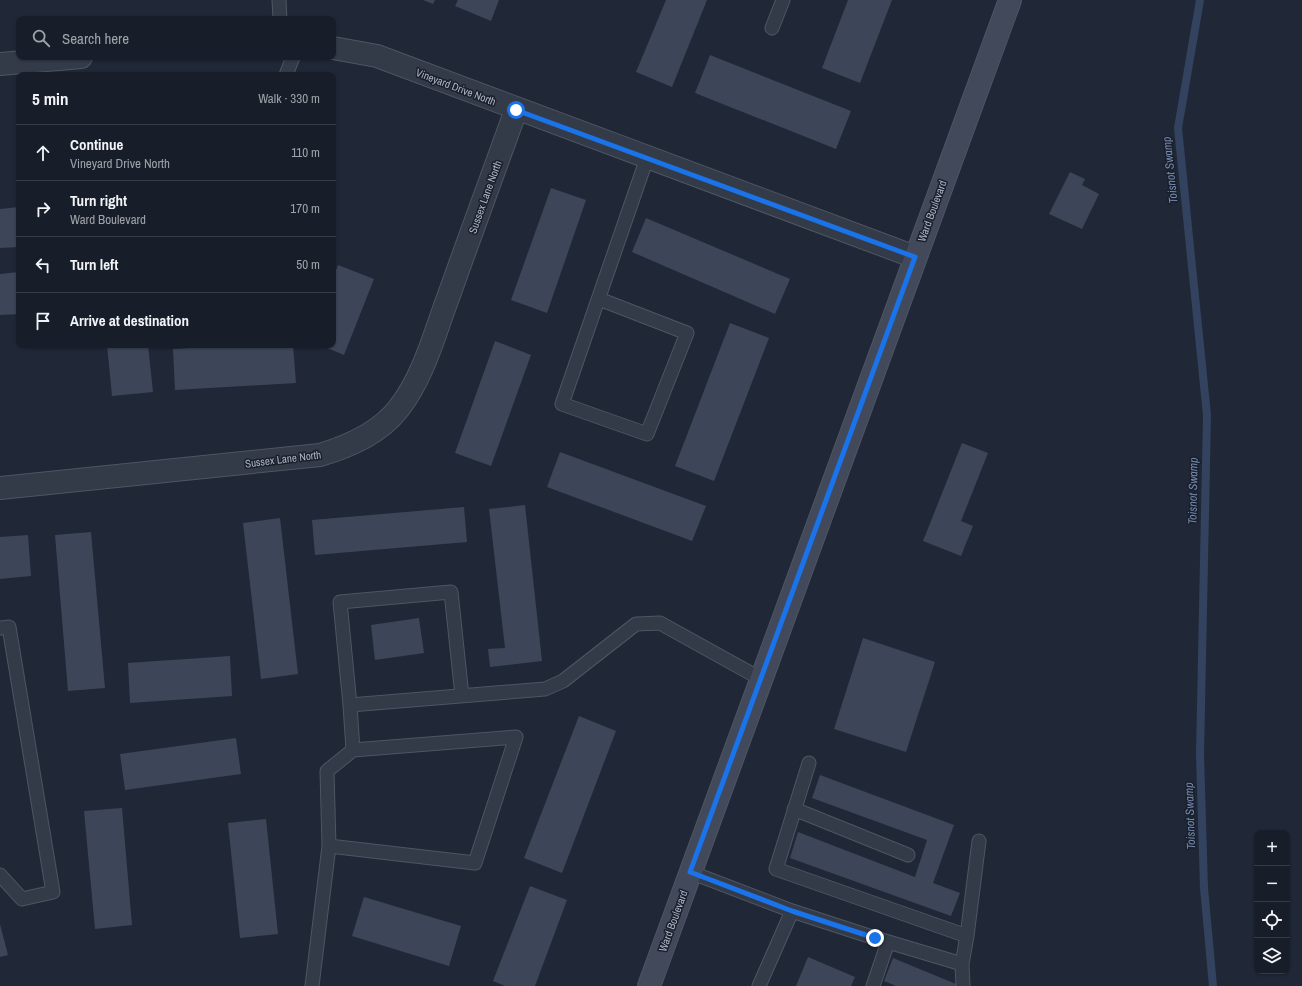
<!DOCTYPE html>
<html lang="en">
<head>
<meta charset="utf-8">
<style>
	:root { --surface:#181e29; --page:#212731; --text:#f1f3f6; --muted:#9fa2a8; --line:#363c46 }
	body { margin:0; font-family:"Archivo Narrow",sans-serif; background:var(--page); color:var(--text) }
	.controls { position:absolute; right:12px; bottom:12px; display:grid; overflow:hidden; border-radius:8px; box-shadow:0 1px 3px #0004 }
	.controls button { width:36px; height:36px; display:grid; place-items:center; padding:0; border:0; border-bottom:1px solid var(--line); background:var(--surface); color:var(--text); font:20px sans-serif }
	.stop { position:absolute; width:12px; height:12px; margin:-9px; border:3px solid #1a73e8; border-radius:50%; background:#fff }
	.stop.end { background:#1a73e8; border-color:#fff; box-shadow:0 1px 4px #0008 }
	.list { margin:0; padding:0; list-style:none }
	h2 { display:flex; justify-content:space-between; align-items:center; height:52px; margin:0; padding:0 16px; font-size:17px }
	h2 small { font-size:13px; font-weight:400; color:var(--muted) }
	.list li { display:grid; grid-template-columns:26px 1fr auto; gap:12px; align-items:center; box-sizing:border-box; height:56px; padding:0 16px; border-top:1px solid var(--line) }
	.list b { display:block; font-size:15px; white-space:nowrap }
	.list p { margin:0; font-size:13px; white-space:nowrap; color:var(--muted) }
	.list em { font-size:13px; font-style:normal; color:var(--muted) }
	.icon { flex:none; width:22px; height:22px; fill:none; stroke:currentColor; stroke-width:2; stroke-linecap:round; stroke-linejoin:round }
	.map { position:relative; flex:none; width:1302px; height:986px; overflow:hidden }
	.search { position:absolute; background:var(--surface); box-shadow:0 1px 3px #0004; left:16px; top:16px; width:320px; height:44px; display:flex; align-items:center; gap:10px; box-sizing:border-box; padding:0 14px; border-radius:8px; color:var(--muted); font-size:15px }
	.panel { position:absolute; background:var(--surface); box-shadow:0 1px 3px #0004; left:16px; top:72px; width:320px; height:276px; border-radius:8px }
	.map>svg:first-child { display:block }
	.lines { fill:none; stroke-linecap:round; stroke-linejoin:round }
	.stream { stroke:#33425f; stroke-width:8 }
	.building { fill:#3c4658 }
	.lane-casing { stroke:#4e5563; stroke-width:15 }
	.street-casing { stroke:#4e5563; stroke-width:24 }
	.secondary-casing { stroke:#4e5563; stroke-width:24 }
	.lane { stroke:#333a48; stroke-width:13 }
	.street { stroke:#333a48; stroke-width:22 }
	.secondary { stroke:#41495b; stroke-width:22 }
	.route { stroke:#1a73e8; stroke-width:5 }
	.labels { text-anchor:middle; stroke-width:3; stroke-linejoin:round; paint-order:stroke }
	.street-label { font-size:11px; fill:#adb5c5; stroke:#191f2c }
	.water-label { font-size:12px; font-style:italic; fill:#7489ad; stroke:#191f2c }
</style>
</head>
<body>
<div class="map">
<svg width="1302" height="986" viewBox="0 0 1302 986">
	<rect width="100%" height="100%" fill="#202837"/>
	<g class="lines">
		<path class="stream" d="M 1200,0 L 1178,128 L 1207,415 L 1200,755 L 1204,888 L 1213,986"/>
	</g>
	<path class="building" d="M 423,0 L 435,0 L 433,4 Z
		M 458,0 L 499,0 L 491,21 L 455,6 Z
		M 666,0 L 707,0 L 672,87 L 636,72 Z
		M 848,0 L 892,0 L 860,83 L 822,68 Z
		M 710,55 L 851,111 L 836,149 L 695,93 Z
		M 1070,172 L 1085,179 L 1082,185 L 1099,194 L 1082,229 L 1049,214 Z
		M 551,188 L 586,200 L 547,313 L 511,300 Z
		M 19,207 L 19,247 L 0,248 L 0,209 Z
		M 646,218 L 790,279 L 775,314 L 632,252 Z
		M 338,265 L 374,279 L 344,355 L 320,345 L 333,345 L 333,277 Z
		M 19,272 L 19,314 L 0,315 L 0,274 Z
		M 730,323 L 769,338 L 714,481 L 675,466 Z
		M 495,341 L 531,355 L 491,466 L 455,453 Z
		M 107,345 L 148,345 L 153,392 L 112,396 Z
		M 247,345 L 293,345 L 296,383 L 175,390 L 173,349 Z
		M 962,443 L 988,453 L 961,521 L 973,526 L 961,556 L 923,541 Z
		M 560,452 L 706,506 L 692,541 L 547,487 Z
		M 525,505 L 542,661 L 490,667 L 488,649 L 505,648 L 489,509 Z
		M 464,507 L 467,542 L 315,555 L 312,520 Z
		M 280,518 L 298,674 L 261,679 L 243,523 Z
		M 91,532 L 105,688 L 68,691 L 55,535 Z
		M 28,535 L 31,576 L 0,579 L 0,537 Z
		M 419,618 L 424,653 L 375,660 L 371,625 Z
		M 863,638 L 935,662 L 906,752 L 834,729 Z
		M 230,656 L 232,696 L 130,703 L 128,663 Z
		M 579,716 L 616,731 L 562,873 L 524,858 Z
		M 236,738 L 241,774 L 125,790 L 120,754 Z
		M 820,775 L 954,825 L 933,883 L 960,893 L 951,916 L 790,858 L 798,832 L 915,877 L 927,840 L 812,798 Z
		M 122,808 L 132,925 L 95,929 L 84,811 Z
		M 266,819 L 278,934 L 240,938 L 228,823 Z
		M 530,886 L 567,900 L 535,986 L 505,986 L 493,981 Z
		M 364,897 L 461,926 L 449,966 L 352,936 Z
		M 0,924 L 8,955 L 0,957 Z
		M 808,957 L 855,977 L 851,986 L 796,986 Z
		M 893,958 L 956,984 L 956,986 L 896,986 L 884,981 Z"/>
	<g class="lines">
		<g class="lane-casing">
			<path id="lane" d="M 279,0 L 280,19
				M 772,28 L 783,0
				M 286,75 L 293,57
				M 599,299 L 687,333 L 647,434 L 562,404 L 647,158
				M 0,628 L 9,627 L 53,892 L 22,899 L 0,875
				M 462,696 L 451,592 L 340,602 L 350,705 L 545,689 L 563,681 L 636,624 L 660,623 L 761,679
				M 350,705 L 353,750 L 516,737 L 475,863 L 329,846 L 327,771 L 353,750
				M 809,763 L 776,869 L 967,936 L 979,841
				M 794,809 L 908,855
				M 690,872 L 792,911 L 875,938 L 962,964 L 963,986
				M 962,964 L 967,936
				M 312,986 L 329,846
				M 759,986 L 792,911
				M 873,986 L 888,942"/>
		</g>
		<g class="street-casing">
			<path id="street" d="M 333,48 L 377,56 L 915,257
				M 0,64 L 81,57
				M 0,488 L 320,455 C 350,446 380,433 399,408 C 424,376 435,332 449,295 C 471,233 494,171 516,110"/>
		</g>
		<g class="secondary-casing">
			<path id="secondary" d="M 649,986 L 1010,0"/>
		</g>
		<use href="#lane" class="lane"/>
		<use href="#street" class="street"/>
		<use href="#secondary" class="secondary"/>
	</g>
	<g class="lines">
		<path class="route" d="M 516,110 L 915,257 L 690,872 L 792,911 L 875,938"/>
	</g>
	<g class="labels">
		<g class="street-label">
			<text transform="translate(456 87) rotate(21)" y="4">Vineyard Drive North</text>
			<text transform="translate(485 197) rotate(-70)" y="4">Sussex Lane North</text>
			<text transform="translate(932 211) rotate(-70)" y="4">Ward Boulevard</text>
			<text transform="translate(283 459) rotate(-7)" y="4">Sussex Lane North</text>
			<text transform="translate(673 921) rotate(-70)" y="4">Ward Boulevard</text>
		</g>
		<g class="water-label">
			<text transform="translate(1170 170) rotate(-96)" y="4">Toisnot Swamp</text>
			<text transform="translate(1193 491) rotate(-89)" y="4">Toisnot Swamp</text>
			<text transform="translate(1190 816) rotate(-92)" y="4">Toisnot Swamp</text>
		</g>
	</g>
</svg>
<div class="controls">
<button>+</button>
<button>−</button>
<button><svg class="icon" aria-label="locate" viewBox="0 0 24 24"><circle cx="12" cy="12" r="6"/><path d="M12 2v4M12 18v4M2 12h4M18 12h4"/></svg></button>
<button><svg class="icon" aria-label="layers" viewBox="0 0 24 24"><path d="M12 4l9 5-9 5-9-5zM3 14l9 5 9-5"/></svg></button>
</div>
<div class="stop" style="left:516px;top:110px"></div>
<div class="stop end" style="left:875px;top:938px"></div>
<div class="search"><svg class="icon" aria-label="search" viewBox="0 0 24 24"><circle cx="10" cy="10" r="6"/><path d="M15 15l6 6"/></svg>Search here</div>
<section class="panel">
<h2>5 min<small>Walk · 330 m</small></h2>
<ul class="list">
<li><svg class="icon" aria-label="ahead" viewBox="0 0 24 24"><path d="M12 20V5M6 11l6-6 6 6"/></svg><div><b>Continue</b><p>Vineyard Drive North</p></div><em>110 m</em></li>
<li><svg class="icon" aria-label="right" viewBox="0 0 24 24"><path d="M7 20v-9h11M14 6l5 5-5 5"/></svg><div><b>Turn right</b><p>Ward Boulevard</p></div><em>170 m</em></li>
<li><svg class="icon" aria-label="left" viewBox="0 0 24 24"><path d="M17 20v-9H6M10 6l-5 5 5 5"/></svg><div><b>Turn left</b></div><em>50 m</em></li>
<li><svg class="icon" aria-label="arrive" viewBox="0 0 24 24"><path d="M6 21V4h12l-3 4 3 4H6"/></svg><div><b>Arrive at destination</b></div></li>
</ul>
</section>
</div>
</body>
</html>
